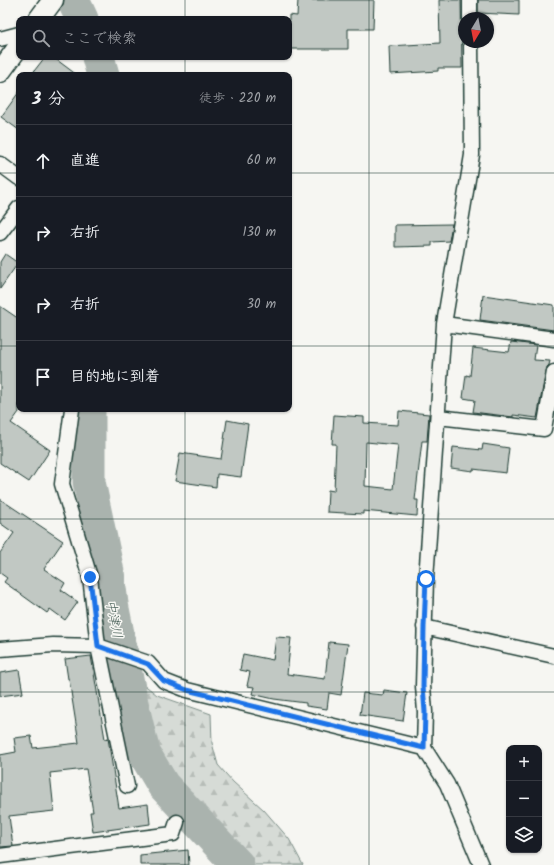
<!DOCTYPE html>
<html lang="ja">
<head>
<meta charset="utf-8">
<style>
	:root { --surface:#171b24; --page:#20242c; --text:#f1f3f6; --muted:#9ea1a6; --line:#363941 }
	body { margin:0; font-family:Kalam,"Klee One",sans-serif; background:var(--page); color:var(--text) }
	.controls { position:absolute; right:12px; bottom:12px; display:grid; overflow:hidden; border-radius:8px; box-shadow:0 1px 3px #0004 }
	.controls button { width:36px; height:36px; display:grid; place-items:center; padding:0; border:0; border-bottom:1px solid var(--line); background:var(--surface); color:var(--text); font:20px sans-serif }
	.compass { position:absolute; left:458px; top:12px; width:36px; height:36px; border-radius:50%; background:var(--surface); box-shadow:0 1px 3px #0004; rotate:190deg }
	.stop { position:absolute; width:12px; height:12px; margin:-9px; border:3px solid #1a73e8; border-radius:50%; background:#fff }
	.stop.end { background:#1a73e8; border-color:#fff; box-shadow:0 1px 4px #0008 }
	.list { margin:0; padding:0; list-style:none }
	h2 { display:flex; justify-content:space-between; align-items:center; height:52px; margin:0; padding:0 16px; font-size:17px }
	h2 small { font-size:13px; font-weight:400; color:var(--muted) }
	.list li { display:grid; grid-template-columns:26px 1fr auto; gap:12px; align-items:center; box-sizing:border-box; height:72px; padding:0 16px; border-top:1px solid var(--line) }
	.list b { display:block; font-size:15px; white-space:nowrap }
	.list em { font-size:13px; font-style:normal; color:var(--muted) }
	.icon { flex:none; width:22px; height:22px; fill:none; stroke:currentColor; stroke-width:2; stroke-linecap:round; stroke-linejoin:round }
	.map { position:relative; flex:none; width:554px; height:865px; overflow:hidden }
	.search { position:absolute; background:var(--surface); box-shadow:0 1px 3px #0004; left:16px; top:16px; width:276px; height:44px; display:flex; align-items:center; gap:10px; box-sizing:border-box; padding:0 14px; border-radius:8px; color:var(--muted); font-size:15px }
	.panel { position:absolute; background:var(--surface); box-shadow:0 1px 3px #0004; left:16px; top:72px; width:276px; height:340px; border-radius:8px }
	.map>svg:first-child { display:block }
	.forest { fill:url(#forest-firs); stroke:#7a8c85 }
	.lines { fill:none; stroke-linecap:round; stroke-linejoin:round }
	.river { stroke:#aab3ae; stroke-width:33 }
	.building { fill:#c1c8c3; stroke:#1f3d34; fill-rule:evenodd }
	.minor-casing { stroke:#1f3d34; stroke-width:17 }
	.secondary-casing { stroke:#1f3d34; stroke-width:23 }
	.minor { stroke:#f6f6f2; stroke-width:14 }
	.secondary { stroke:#f6f6f2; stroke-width:20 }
	.route { stroke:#1a73e8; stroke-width:5 }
	.grid { fill:none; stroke:#1f3d34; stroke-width:1; stroke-opacity:0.55 }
	.labels { text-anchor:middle; stroke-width:3; stroke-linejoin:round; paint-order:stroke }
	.water-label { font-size:13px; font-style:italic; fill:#425a52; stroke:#f6f6f2 }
</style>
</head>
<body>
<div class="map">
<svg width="554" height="865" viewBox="0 0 554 865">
	<defs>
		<pattern id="forest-firs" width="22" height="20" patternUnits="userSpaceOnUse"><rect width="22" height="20" fill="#d6dbd6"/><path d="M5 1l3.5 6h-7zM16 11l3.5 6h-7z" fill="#b7bdb8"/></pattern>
	</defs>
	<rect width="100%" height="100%" fill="#f6f6f2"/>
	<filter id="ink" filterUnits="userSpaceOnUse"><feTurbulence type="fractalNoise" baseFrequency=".025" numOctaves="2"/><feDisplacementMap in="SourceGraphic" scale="8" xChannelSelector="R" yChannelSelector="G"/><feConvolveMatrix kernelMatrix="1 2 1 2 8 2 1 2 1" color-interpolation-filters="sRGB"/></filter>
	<g filter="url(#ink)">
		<path class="forest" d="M 137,679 L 157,695 L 211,714 L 212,743 L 218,765 L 233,782 L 264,810 L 289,839 L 303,865 L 252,865 L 167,777 L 150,748 Z"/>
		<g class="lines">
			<path class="river" d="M 73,0 L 82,19
				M 98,57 L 103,75
				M 89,409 L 89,482 L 108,572 L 112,604 L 132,703 L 144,753 L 163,785 L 238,865"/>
		</g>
		<path class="building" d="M 298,0 L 374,0 L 373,29 L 348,29 L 348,49 L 289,49 L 289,15 L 297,16 Z
			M 439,0 L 461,0 L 462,68 L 438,68 L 438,71 L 390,74 L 389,46 L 440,43 Z
			M 478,0 L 519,0 L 519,15 L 478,13 Z
			M 45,57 L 53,57 L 77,75 L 31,75 Z
			M 19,92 L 19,130 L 1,117 Z
			M 452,224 L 449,241 L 432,242 L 432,246 L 395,247 L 395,225 Z
			M 5,254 L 18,263 L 0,289 L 0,262 Z
			M 483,295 L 554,305 L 554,330 L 480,320 Z
			M 0,306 L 19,319 L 19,412 L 11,423 L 50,450 L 29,482 L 0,463 Z
			M 511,342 L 536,345 L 534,360 L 550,361 L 549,365 L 547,367 L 546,371 L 537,418 L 513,415 L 513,417 L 473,412 L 475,400 L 463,398 L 466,375 L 470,376 L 473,348 L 509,352 Z
			M 399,411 L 429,414 L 427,441 L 422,441 L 415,500 L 418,500 L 417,516 L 363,511 L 363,514 L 327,512 L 328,490 L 334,491 L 336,444 L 332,444 L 334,415 L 364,417 L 364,423 L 398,425 ZM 366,442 L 398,445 L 393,489 L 365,486 Z
			M 227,420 L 248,424 L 241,477 L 217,474 L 216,487 L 175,481 L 180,453 L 221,459 Z
			M 483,444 L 509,448 L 506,473 L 473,469 L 473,471 L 451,468 L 453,447 L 482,450 Z
			M 0,499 L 63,541 L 44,569 L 65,583 L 61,590 L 78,602 L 65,620 L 50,609 L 47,613 L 4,582 L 7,578 L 0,573 L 0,553 L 14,533 L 0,523 Z
			M 276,637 L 291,638 L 287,674 L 325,679 L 329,642 L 348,644 L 341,695 L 329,693 L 327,709 L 306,706 L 306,703 L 274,699 L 252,694 L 254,687 L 247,686 L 250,672 L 240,670 L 243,654 L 273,660 Z
			M 91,656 L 105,739 L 108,738 L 119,808 L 148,804 L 150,824 L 93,832 L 90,812 L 93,812 L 86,769 L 50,773 L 54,811 L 9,816 L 13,846 L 0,847 L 0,755 L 16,752 L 14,738 L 31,736 L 33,748 L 79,743 L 69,679 L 68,679 L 65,659 Z
			M 19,670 L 23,693 L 0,696 L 0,673 Z
			M 384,690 L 407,693 L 403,721 L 360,715 L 363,693 L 383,695 Z
			M 188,850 L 189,865 L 140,865 L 140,855 Z"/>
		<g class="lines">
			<g class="minor-casing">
				<path id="minor" d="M 470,0 L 470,18
					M 0,39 L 19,34
					M 471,42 L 472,155 L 444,324 L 426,579 L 423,686 L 425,712 L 424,748 L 447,784 L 481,865
					M 0,164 L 19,178
					M 0,233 L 19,208
					M 444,324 L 554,339
					M 72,409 L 62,484 L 90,577 L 98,646 L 127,786
					M 438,417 L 544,429 L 554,372
					M 424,627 L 554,656
					M 0,649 L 53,645 L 98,646 L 148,663 L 164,681 L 187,690 L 424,748
					M 0,856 L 173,834 L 177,822"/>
			</g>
			<g class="secondary-casing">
				<path id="secondary" d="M 39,19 L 53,0
					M 0,72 L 19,46"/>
			</g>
			<use href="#minor" class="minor"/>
			<use href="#secondary" class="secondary"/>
		</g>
	</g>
	<g class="lines" filter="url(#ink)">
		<path class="route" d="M 90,577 L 98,646 L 148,664 L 164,681 L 187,690 L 424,748 L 425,712 L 423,686 L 424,627 L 426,579"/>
	</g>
	<path class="grid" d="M 185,0 L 185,19M 369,0 L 369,865M 185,57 L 185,75M 0,173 L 19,173M 289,173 L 554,173M 0,346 L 19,346M 289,346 L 554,346M 185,409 L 185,865M 0,519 L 554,519M 0,692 L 554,692"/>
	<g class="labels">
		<g class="water-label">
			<text transform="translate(115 619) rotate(79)" y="5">中津川</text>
		</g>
	</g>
</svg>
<div class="controls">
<button>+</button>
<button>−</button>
<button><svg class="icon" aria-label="layers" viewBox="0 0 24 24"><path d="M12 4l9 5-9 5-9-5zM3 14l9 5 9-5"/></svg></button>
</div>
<svg class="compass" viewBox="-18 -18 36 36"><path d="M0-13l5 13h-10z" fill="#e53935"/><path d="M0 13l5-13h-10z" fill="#9ea1a6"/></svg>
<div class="stop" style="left:426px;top:579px"></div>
<div class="stop end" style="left:90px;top:577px"></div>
<div class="search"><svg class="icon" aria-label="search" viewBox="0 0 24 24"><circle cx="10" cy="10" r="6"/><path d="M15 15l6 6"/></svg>ここで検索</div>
<section class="panel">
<h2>3 分<small>徒歩 · 220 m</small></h2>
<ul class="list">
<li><svg class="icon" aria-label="ahead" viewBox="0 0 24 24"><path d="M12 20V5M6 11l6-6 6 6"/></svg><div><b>直進</b></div><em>60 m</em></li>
<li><svg class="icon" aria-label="right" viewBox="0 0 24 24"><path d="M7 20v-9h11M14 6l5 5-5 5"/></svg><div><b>右折</b></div><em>130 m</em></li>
<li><svg class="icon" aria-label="right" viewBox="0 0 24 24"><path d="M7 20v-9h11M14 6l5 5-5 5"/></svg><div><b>右折</b></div><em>30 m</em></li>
<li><svg class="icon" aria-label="arrive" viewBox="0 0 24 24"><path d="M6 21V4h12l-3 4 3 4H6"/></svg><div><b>目的地に到着</b></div></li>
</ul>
</section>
</div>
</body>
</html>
